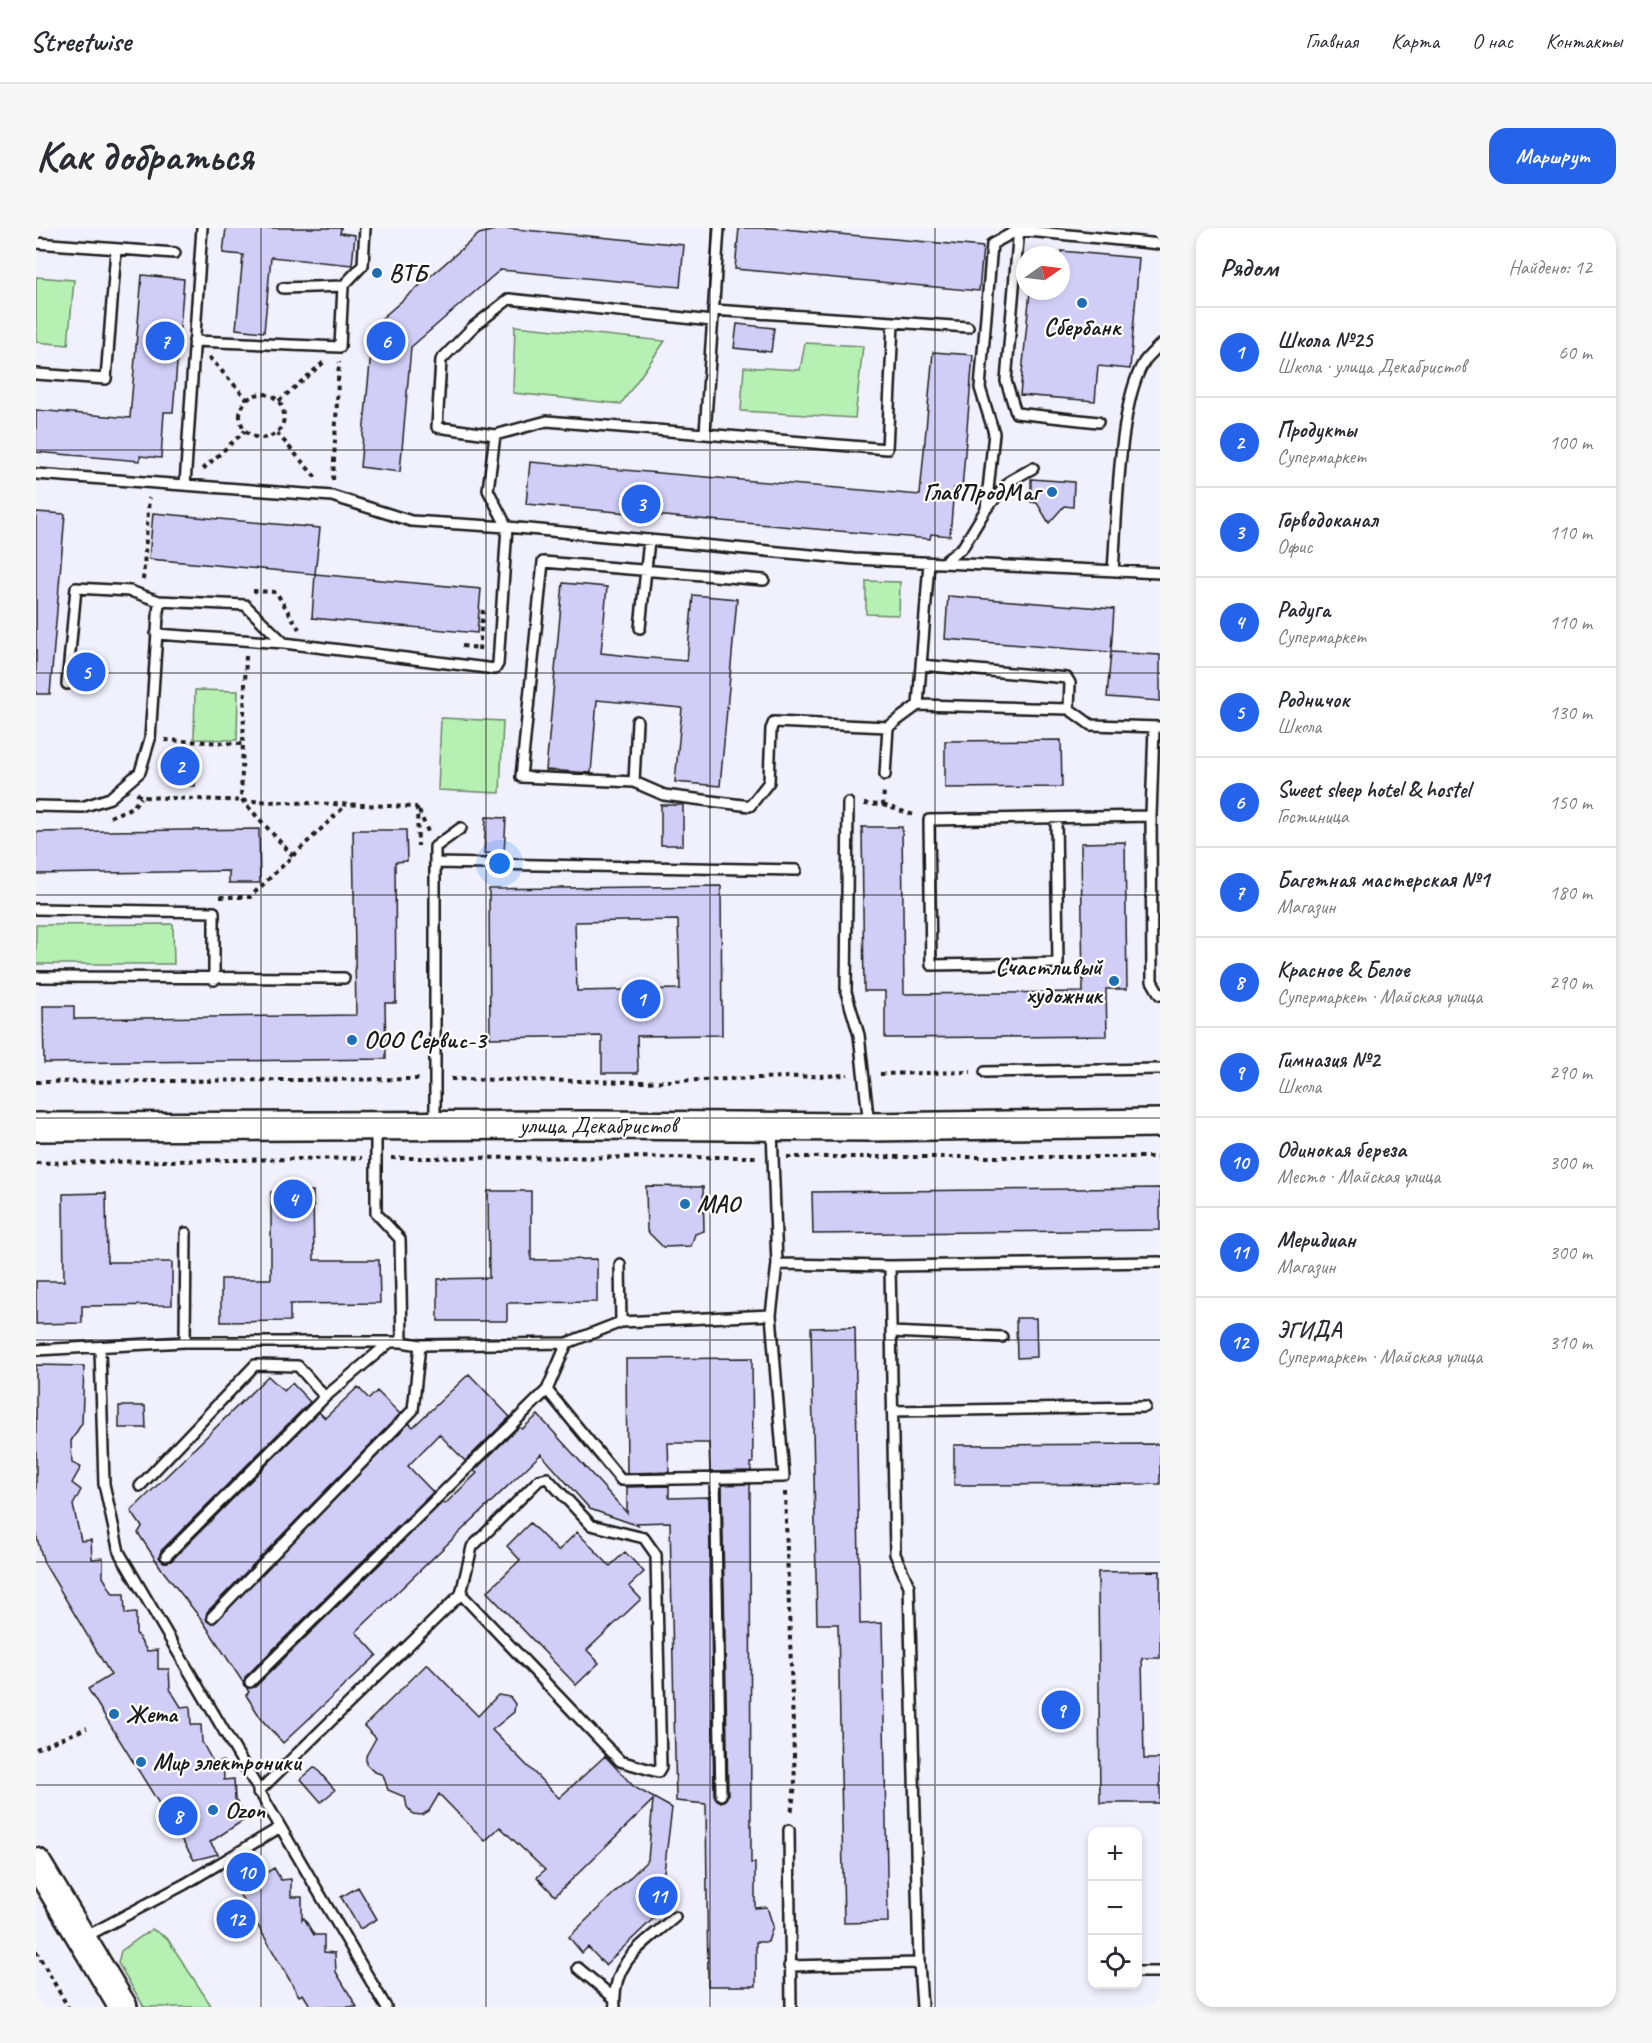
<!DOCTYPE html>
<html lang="ru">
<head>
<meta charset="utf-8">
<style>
	:root { --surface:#fff; --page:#f7f7f7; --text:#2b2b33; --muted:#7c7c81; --line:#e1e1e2; --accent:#2563eb }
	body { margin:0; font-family:Caveat,sans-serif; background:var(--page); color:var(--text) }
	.controls { position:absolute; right:18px; bottom:18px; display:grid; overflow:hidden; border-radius:12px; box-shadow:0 3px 9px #0003 }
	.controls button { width:54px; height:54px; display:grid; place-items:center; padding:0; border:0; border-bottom:2px solid var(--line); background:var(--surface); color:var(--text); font:30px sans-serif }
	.compass { position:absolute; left:980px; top:18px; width:54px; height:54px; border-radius:50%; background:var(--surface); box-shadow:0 3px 9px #0003; rotate:76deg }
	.you { position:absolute; left:464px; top:636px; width:21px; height:21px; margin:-15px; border:4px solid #fff; border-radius:50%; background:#1a73e8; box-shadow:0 0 0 9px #1a73e833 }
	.badge { display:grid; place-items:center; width:39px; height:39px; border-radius:50%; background:var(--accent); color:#fff; font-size:20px; font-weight:700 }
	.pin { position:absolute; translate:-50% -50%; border:3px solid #fff; box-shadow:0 2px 6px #0006 }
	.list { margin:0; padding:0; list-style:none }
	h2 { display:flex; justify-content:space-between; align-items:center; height:78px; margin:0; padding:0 24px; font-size:26px }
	h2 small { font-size:20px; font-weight:400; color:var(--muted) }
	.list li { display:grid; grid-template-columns:39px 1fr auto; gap:18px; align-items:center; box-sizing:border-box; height:90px; padding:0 24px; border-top:2px solid var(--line) }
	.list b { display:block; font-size:22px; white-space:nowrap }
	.list p { margin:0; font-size:20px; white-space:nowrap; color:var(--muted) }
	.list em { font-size:20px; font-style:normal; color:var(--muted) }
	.icon { flex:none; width:33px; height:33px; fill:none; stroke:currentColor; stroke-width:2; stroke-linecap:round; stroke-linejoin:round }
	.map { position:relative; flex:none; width:1124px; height:1779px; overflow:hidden; border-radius:18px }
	header { display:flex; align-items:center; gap:36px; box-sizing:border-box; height:84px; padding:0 30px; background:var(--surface); border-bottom:2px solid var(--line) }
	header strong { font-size:28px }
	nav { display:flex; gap:33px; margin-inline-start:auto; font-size:21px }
	.intro { display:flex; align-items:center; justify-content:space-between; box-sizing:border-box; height:144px; padding:0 36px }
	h1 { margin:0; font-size:42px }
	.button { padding:15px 27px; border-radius:18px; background:var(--accent); color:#fff; font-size:21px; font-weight:700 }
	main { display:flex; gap:36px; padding:0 36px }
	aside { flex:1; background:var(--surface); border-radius:18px; box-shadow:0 3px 9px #0003 }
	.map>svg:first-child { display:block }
	.green { fill:#b7f0b3; stroke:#6a8668; stroke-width:1.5 }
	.building { fill:#d0cef7; stroke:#1c1c1c; stroke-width:1.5; fill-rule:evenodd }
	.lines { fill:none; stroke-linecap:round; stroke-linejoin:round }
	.lane-casing { stroke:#1c1c1c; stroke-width:14 }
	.secondary-casing { stroke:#1c1c1c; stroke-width:32 }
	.path { stroke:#1c1c1c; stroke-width:4; stroke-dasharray:4.5 4.5; stroke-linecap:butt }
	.lane { stroke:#fff; stroke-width:9 }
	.secondary { stroke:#fff; stroke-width:27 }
	.grid { fill:none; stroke:#1c1c1c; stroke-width:1.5; stroke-opacity:0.55 }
	.poi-dot { fill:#1f6fb2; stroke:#fff; stroke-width:2 }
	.labels { text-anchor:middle; stroke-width:4.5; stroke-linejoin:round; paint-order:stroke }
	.poi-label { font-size:24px; font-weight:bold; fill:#1c1c1c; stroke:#fff; text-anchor:start }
	.street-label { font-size:24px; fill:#1c1c1c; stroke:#fff }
</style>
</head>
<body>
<header>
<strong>Streetwise</strong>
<nav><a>Главная</a><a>Карта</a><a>О нас</a><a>Контакты</a></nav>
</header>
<div class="intro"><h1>Как добраться</h1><a class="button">Маршрут</a></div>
<main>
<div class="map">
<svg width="1124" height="1779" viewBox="0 0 1124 1779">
	<rect width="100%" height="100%" fill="#f1f0fd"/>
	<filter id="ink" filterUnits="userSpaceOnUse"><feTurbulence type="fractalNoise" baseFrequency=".0167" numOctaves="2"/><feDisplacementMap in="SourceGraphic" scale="12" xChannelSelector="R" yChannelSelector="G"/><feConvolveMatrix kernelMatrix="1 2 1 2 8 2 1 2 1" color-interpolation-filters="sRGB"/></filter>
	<g filter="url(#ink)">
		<path class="green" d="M 0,49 L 38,52 L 32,117 L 0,114 Z
			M 479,98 L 629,113 L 585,176 L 477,165 Z
			M 769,115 L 827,118 L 819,190 L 705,183 L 708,139 L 764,142 Z
			M 830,353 L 864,354 L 863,387 L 830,386 Z
			M 159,462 L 202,463 L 201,512 L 158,511 Z
			M 405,490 L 467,493 L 464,565 L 402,562 Z
			M 137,696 L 138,736 L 0,736 L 0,697 Z
			M 116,1701 L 131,1710 L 176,1779 L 108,1779 L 82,1735 L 85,1723 Z"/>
		<path class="building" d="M 190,0 L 305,0 L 304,5 L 319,7 L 316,37 L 235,29 L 228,104 L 200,101 L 207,27 L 187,25 Z
			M 467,0 L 648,17 L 644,59 L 464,42 L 375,119 L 364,244 L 324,239 L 337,104 L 345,91 L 443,6 Z
			M 703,0 L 736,0 L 947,19 L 943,63 L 699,41 Z
			M 1025,23 L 1103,30 L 1094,141 L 1062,138 L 1059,173 L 984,167 L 994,63 L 1025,63 Z
			M 106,47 L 148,51 L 137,184 L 128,184 L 125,230 L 104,228 L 104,233 L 0,224 L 0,182 L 94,190 Z
			M 701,96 L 738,100 L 735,124 L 698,120 Z
			M 897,124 L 937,127 L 926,261 L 918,260 L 914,308 L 895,306 L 894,311 L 490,276 L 494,234 L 884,267 Z
			M 995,251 L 1038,254 L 1037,279 L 1028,278 L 1013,295 L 1001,275 L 995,274 Z
			M 0,284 L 29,286 L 14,466 L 0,466 Z
			M 117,285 L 284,300 L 279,346 L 113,331 Z
			M 279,346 L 445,361 L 441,405 L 276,390 Z
			M 527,355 L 571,359 L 565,425 L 602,429 L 651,433 L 657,367 L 701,371 L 684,558 L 639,554 L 646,480 L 561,472 L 555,545 L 510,542 Z
			M 912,368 L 1078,381 L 1075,424 L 909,411 Z
			M 1075,424 L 1124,427 L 1124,473 L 1071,469 Z
			M 1025,512 L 1026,559 L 909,560 L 909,513 Z
			M 141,522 L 162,524 L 159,558 L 132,557 L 134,533 Z
			M 625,577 L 647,577 L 647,617 L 625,617 Z
			M 450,589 L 470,590 L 468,626 L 448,625 Z
			M 826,599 L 866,599 L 868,766 L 1047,764 L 1045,615 L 1089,614 L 1091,761 L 1070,761 L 1071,808 L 849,810 L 849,763 L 828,763 Z
			M 223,601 L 224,655 L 193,655 L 193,643 L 0,646 L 0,604 Z
			M 317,602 L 370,602 L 371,633 L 359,634 L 360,775 L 349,775 L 350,831 L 8,835 L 7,778 L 38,778 L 38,791 L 320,787 Z
			M 685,658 L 686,807 L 601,808 L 602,845 L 566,845 L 566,808 L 454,810 L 453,661 ZM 642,692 L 644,761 L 541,763 L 539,694 Z
			M 610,958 L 667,959 L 668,1003 L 659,1006 L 655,1018 L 627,1019 L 611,1003 Z
			M 1124,960 L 1124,1002 L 777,1006 L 776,964 Z
			M 277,963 L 278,1032 L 343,1032 L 344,1075 L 254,1076 L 254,1093 L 185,1094 L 185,1051 L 235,1051 L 235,964 Z
			M 452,963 L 495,963 L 495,1032 L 561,1031 L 561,1074 L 471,1075 L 471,1093 L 402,1093 L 402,1051 L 453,1050 Z
			M 70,965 L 71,1034 L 136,1034 L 136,1077 L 46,1078 L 46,1095 L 0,1096 L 0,1053 L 28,1053 L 27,966 Z
			M 980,1090 L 1000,1090 L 1001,1129 L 981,1130 Z
			M 819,1099 L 824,1396 L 846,1395 L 852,1694 L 808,1695 L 802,1396 L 781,1396 L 775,1100 Z
			M 716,1130 L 717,1235 L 715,1235 L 715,1243 L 674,1244 L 673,1215 L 632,1215 L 633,1244 L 591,1245 L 590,1131 Z
			M 0,1137 L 48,1138 L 46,1195 L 35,1213 L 36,1235 L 45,1239 L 36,1255 L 45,1262 L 37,1277 L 45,1313 L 55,1312 L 56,1331 L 67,1330 L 67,1349 L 77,1366 L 88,1366 L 89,1386 L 100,1385 L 100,1405 L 111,1423 L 122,1422 L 122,1441 L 133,1441 L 134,1461 L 145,1479 L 154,1478 L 155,1497 L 165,1497 L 166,1514 L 177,1534 L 187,1533 L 188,1552 L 198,1551 L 199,1571 L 211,1590 L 174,1614 L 182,1626 L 158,1632 L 52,1461 L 75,1447 L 8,1335 L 0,1307 Z
			M 433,1146 L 474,1189 L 429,1233 L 403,1206 L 372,1238 L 397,1264 L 209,1449 L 208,1456 L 166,1392 L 127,1343 L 102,1305 L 106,1299 L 95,1283 L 232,1148 L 248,1163 L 256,1155 L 274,1174 L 125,1323 L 123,1329 L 128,1334 L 135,1333 L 283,1184 L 289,1190 L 322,1159 L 333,1171 L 341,1163 L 364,1186 L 171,1384 L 171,1393 L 178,1395 L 373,1195 L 377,1199 Z
			M 83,1178 L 109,1178 L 110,1200 L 83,1200 Z
			M 502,1187 L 591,1285 L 591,1259 L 633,1258 L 633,1270 L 673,1269 L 678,1567 L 685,1574 L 689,1572 L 692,1567 L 686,1257 L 714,1256 L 715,1635 L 719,1635 L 719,1680 L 731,1679 L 737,1698 L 732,1714 L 720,1714 L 720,1758 L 672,1758 L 670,1576 L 640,1573 L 634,1294 L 600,1295 L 603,1298 L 554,1281 L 505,1226 L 320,1404 L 341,1427 L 247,1515 L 226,1492 L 210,1467 L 213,1464 L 210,1459 L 219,1459 L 407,1274 L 409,1276 L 441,1245 L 438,1243 L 483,1199 L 486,1201 Z
			M 1124,1216 L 1124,1256 L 918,1257 L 918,1217 Z
			M 494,1295 L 522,1323 L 541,1304 L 574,1338 L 589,1324 L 608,1344 L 593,1358 L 605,1371 L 551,1422 L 563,1435 L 540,1457 L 451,1364 L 484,1332 L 471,1318 Z
			M 1124,1343 L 1124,1430 L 1106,1430 L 1108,1531 L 1124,1531 L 1124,1575 L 1064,1575 L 1062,1344 Z
			M 391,1436 L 442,1488 L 462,1467 L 474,1469 L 479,1476 L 478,1484 L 456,1502 L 523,1570 L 569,1528 L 598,1559 L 636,1580 L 627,1652 L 642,1667 L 569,1737 L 552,1719 L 546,1725 L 533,1709 L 612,1632 L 617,1572 L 519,1668 L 501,1649 L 509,1642 L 464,1599 L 449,1613 L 403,1566 L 393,1583 L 386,1587 L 377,1586 L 371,1579 L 369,1569 L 352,1562 L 347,1547 L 337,1543 L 330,1536 L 330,1528 L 340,1510 L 328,1498 Z
			M 279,1539 L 299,1562 L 285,1574 L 265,1551 Z
			M 238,1640 L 245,1652 L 255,1651 L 255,1669 L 266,1669 L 266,1692 L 268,1690 L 278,1707 L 288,1707 L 288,1724 L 299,1725 L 300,1744 L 321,1779 L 275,1779 L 267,1766 L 263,1768 L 201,1662 Z
			M 322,1659 L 341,1691 L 324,1701 L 305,1669 Z"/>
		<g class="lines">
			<g class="lane-casing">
				<path id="lane" d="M 983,0 L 970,153 L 980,185 L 1062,194
					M 0,15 L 139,25
					M 247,60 L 307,58 L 327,37 L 329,0
					M 677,82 L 932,99
					M 676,93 L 473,71 L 437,99 L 405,132 L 401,199 L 459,207 L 511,193 L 851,221 L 857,96
					M 158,113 L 304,119 L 307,58
					M 0,146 L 70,151 L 80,22
					M 669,205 L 683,0
					M 0,246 L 296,268 L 375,293 L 471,299 L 818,331 L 1124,345
					M 149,257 L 166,0
					M 950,281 L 974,253 L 997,240
					M 907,335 L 927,319 L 950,281 L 958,205 L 944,160 L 956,16 L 982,2 L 1124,16
					M 1077,343 C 1081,291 1082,175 1108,134 C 1112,128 1119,122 1124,117
					M 728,352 L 507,334 L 485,549 L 598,554 L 628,567 L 714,578 L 733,554 L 735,501 L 738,494 L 852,499 L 882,477 L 1033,481 L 1055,497 L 1124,499
					M 604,400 L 613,312
					M 120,406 L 248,415 L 459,441 L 462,436 L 471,299 L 452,262 L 459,207
					M 885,437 L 1031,450 L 1034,455 L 1033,481
					M 31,456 L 40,360 L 94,363 L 123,373 L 209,377 L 248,415
					M 882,477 L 893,335
					M 1118,499 L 1115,588 L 1116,753 L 1124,767
					M 849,547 L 852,499
					M 598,554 L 601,493
					M 812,575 L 810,764 L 823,807 L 833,897
					M 0,578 L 46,579 L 74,570 L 104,544 L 114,511 L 123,373
					M 1020,591 L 1022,735 L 895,737 L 893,592 L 1115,588
					M 399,635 L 760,642
					M 0,681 L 178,684 L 178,752
					M 0,749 L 308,750
					M 949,844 L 1124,841
					M 399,896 L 399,619 L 425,600
					M 340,901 L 340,985 L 364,1011 L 366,1114
					M 584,1036 L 585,1094
					M 741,1036 L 854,1038 L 1124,1034
					M 854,1038 L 859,1326 L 873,1358 L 883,1735 L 886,1779
					M 855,1104 L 966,1109
					M 149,1114 L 150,1005
					M 64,1120 L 68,1256 L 83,1324 L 350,1779
					M 0,1122 L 149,1114 L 366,1114 L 384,1117 L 531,1115 L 585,1094 L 735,1087
					M 511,1162 L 585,1252 L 748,1249 L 735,1087 L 741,1036 L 736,902
					M 856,1183 L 1109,1179
					M 679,1250 L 685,1567
					M 104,1258 L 219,1137 L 262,1138 L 289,1169
					M 130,1328 L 289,1169 L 354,1114
					M 176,1389 L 377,1182 L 384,1117
					M 214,1454 L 511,1162 L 531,1115
					M 222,1564 L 425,1366 L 436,1319 L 503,1252 L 511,1250 L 555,1297 L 608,1310 L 620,1327 L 625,1539 L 622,1544 L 584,1533 L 425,1366
					M 753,1602 L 755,1779
					M 47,1710 L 149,1656 L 243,1600
					M 753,1738 L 883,1735
					M 542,1740 L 578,1770
					M 1102,1744 L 1124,1744
					M 579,1779 C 575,1733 608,1716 639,1689"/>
			</g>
			<g class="secondary-casing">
				<path id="secondary" d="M 0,899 L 555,897 L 833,899 L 1124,895
					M 0,1634 L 87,1779"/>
			</g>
			<path class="path" d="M 173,129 L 211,171
				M204 188a22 22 0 1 1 44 0a22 22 0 1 1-44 0Z
				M 243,173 L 288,134
				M 241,205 L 282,252
				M 167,241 L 209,203
				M 297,252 L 303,134
				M 107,352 L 113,270
				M 217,363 L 240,364 L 263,401
				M 426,418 L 444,420
				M 443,422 L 447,382
				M 210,428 L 205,571 L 257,628
				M 129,512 L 207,516
				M 101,565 L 105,569 L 381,579
				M 828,576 L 847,577 L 848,562
				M 847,577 L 881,588
				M 381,579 L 382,618
				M 383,583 L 393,606
				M 74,589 L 97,579 L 105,569
				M 184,669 L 214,669 L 310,577
				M 844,846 L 935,844
				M 415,851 L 605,854 L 812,847
				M 0,854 L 383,851
				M 751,929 L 1124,929
				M 355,930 L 722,929
				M 0,935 L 326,930
				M 749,1264 L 759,1556 L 755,1587
				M 0,1521 L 51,1500
				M 0,1723 L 32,1779"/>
			<use href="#lane" class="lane"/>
			<use href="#secondary" class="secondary"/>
		</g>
	</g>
	<path class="grid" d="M 225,0 L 225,1779M 450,0 L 450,1779M 674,0 L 674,1779M 899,0 L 899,1779M 0,222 L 1124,222M 0,445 L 1124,445M 0,667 L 1124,667M 0,890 L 1124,890M 0,1112 L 1124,1112M 0,1334 L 1124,1334M 0,1557 L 1124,1557"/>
	<g class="poi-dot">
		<circle cx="341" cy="45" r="6"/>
		<circle cx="1046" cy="75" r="6"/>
		<circle cx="1016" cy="264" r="6"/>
		<circle cx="1078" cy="753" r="6"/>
		<circle cx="316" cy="812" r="6"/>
		<circle cx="649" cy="976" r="6"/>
		<circle cx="78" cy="1486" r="6"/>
		<circle cx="105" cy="1534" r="6"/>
		<circle cx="177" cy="1582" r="6"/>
	</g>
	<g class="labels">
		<g class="poi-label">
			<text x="353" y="53">ВТБ</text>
			<text x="1046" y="107" text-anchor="middle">Сбербанк</text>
			<text x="1004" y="272" text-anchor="end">ГлавПродМаг</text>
			<text x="1066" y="747" text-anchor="end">Счастливый<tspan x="1066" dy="28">художник</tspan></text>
			<text x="328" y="820">ООО Сервис-3</text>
			<text x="661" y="984">МАО</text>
			<text x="90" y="1494">Жета</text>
			<text x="117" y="1542">Мир электроники</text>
			<text x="189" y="1590">Ozon</text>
		</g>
		<g class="street-label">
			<text x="562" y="905">улица Декабристов</text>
		</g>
	</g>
</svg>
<div class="controls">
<button>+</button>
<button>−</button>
<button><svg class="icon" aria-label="locate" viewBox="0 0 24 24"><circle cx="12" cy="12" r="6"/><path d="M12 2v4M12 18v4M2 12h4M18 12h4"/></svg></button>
</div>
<svg class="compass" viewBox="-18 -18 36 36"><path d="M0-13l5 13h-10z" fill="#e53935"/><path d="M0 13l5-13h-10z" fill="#7c7c81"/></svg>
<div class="you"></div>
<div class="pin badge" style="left:605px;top:771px">1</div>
<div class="pin badge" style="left:144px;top:538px">2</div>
<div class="pin badge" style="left:605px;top:276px">3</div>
<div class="pin badge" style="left:257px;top:971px">4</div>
<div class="pin badge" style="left:50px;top:444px">5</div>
<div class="pin badge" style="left:350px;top:113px">6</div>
<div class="pin badge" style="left:129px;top:113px">7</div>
<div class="pin badge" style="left:142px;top:1588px">8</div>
<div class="pin badge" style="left:1025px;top:1482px">9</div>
<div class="pin badge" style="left:210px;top:1644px">10</div>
<div class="pin badge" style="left:622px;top:1668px">11</div>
<div class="pin badge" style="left:200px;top:1691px">12</div>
</div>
<aside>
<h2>Рядом<small>Найдено: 12</small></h2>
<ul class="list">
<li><span class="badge">1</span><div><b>Школа №25</b><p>Школа · улица Декабристов</p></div><em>60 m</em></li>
<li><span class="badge">2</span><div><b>Продукты</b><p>Супермаркет</p></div><em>100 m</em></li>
<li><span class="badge">3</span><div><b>Горводоканал</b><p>Офис</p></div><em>110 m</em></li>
<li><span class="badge">4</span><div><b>Радуга</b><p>Супермаркет</p></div><em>110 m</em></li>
<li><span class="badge">5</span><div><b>Родничок</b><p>Школа</p></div><em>130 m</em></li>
<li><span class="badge">6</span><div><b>Sweet sleep hotel &amp; hostel</b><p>Гостиница</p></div><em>150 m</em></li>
<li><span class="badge">7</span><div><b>Багетная мастерская №1</b><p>Магазин</p></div><em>180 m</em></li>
<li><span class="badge">8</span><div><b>Красное &amp; Белое</b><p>Супермаркет · Майская улица</p></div><em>290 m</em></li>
<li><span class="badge">9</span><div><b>Гимназия №2</b><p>Школа</p></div><em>290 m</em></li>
<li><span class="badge">10</span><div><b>Одинокая береза</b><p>Место · Майская улица</p></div><em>300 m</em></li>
<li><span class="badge">11</span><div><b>Меридиан</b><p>Магазин</p></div><em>300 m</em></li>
<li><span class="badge">12</span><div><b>ЭГИДА</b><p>Супермаркет · Майская улица</p></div><em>310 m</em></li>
</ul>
</aside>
</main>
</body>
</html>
